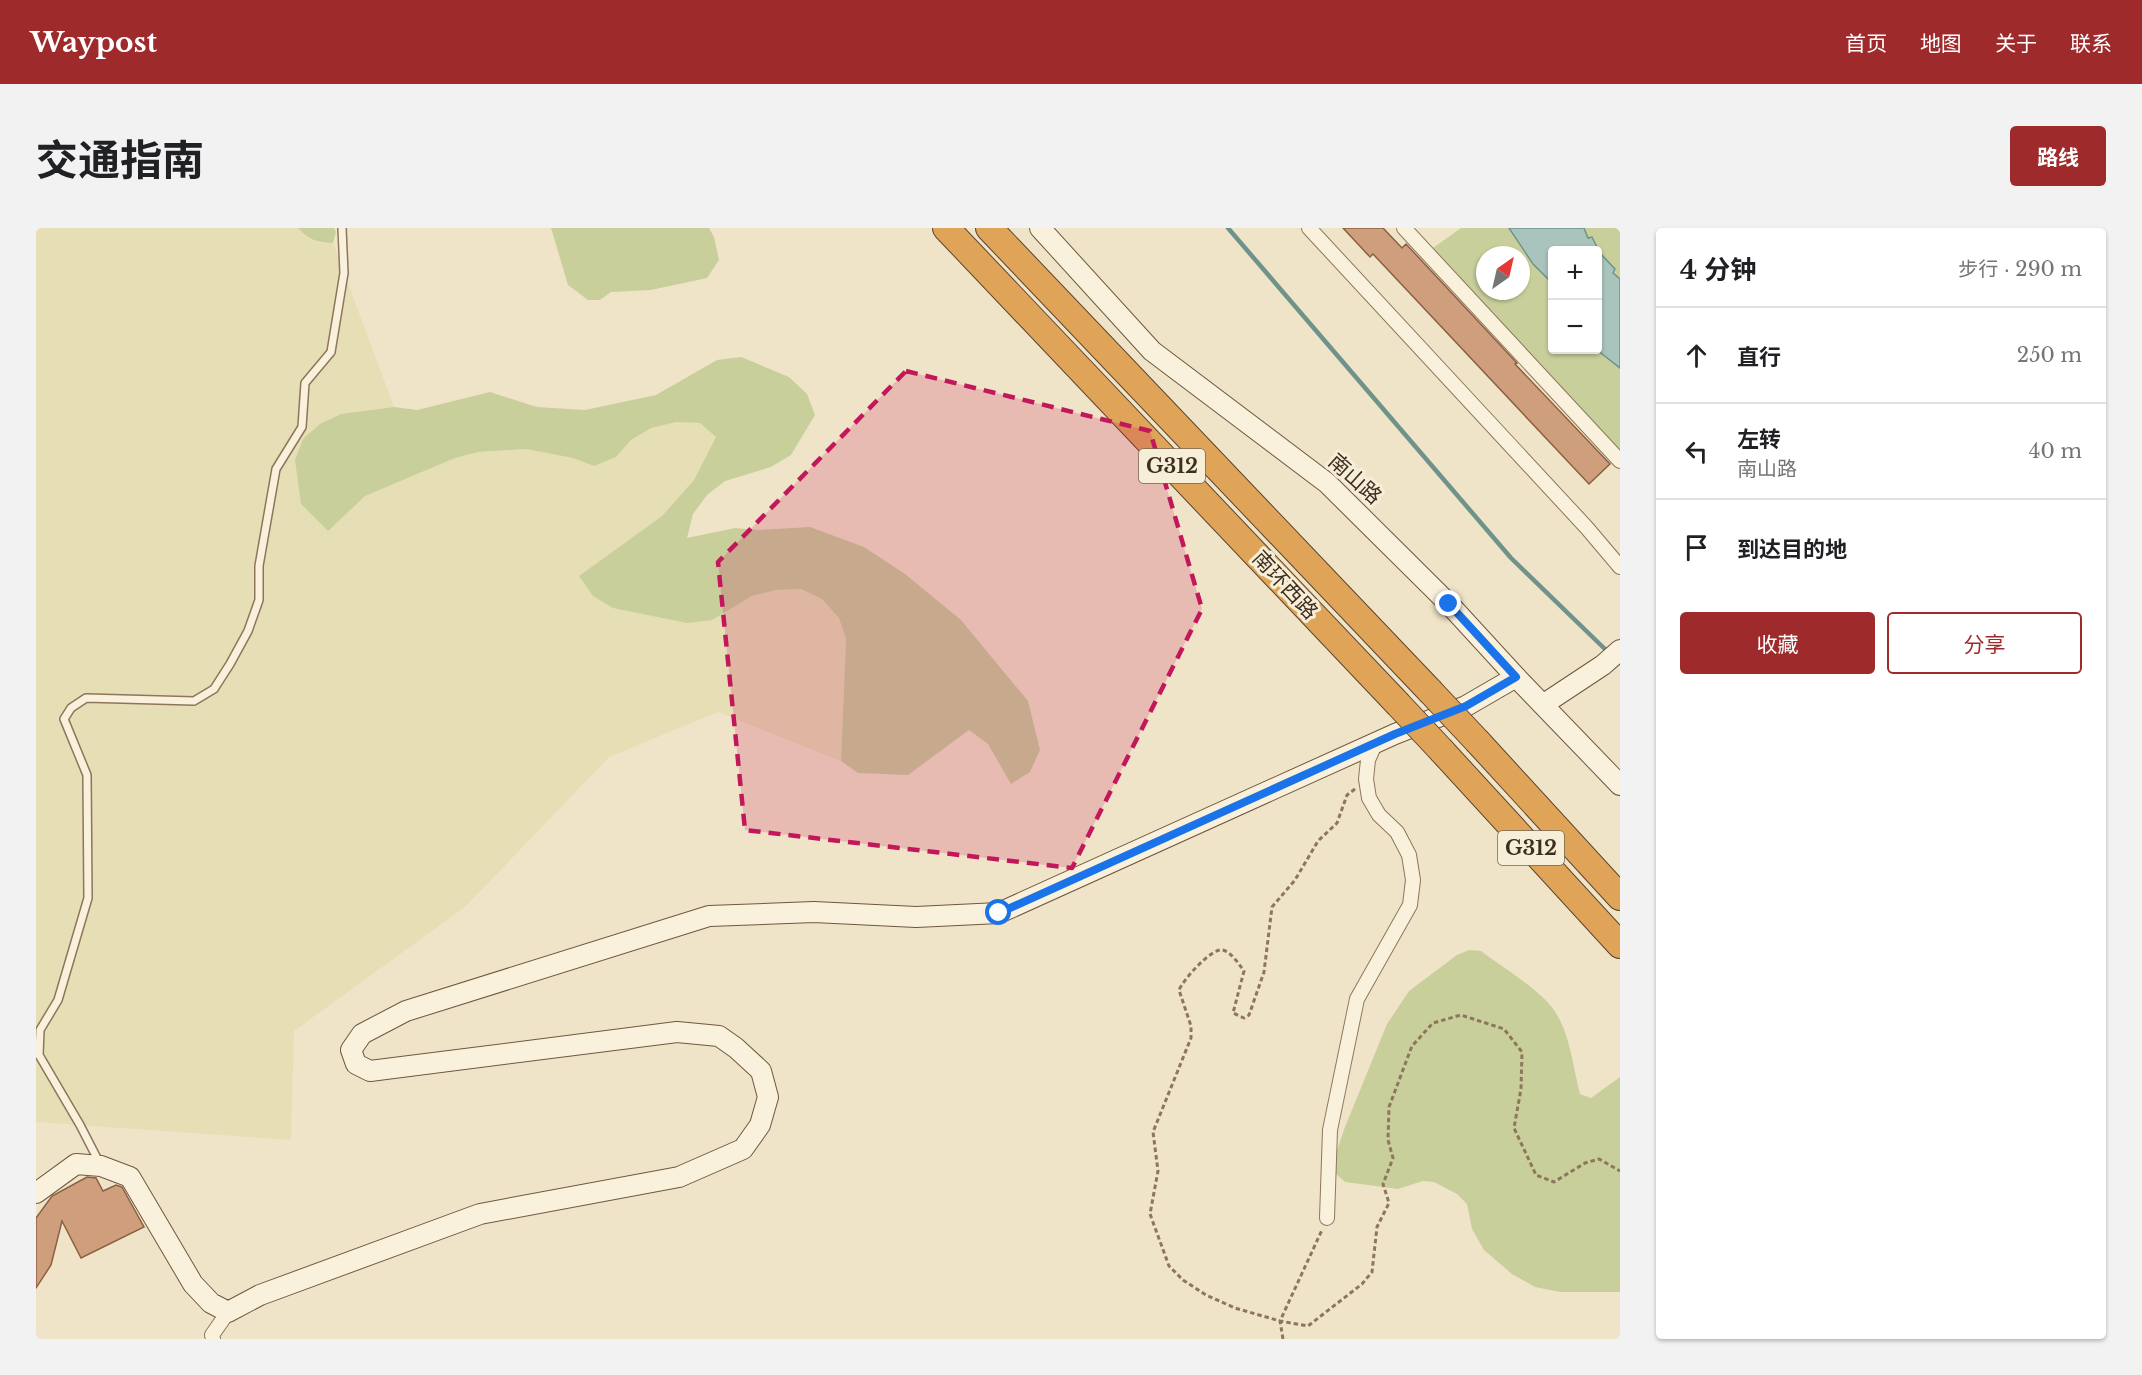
<!DOCTYPE html>
<html lang="zh">
<head>
<meta charset="utf-8">
<style>
	:root { --surface:#fff; --page:#f2f2f2; --text:#202124; --muted:#757577; --line:#e0e0e0; --accent:#9e2a2b }
	body { margin:0; font-family:"Libre Baskerville","Noto Sans SC",serif; background:var(--page); color:var(--text) }
	.controls { position:absolute; right:18px; top:18px; display:grid; overflow:hidden; border-radius:6px; box-shadow:0 2px 4px #0004 }
	.controls button { width:54px; height:54px; display:grid; place-items:center; padding:0; border:0; border-bottom:2px solid var(--line); background:var(--surface); color:var(--text); font:30px sans-serif }
	.compass { position:absolute; left:1440px; top:18px; width:54px; height:54px; border-radius:50%; background:var(--surface); box-shadow:0 2px 4px #0004; rotate:34deg }
	.stop { position:absolute; width:18px; height:18px; margin:-14px; border:4px solid #1a73e8; border-radius:50%; background:#fff }
	.stop.end { background:#1a73e8; border-color:#fff; box-shadow:0 2px 6px #0008 }
	.list { margin:0; padding:0; list-style:none }
	h2 { display:flex; justify-content:space-between; align-items:center; height:78px; margin:0; padding:0 24px; font-size:26px }
	h2 small { font-size:20px; font-weight:400; color:var(--muted) }
	.list li { display:grid; grid-template-columns:39px 1fr auto; gap:18px; align-items:center; box-sizing:border-box; height:96px; padding:0 24px; border-top:2px solid var(--line) }
	.list b { display:block; font-size:22px; white-space:nowrap }
	.list p { margin:0; font-size:20px; white-space:nowrap; color:var(--muted) }
	.list em { font-size:20px; font-style:normal; color:var(--muted) }
	.actions { display:flex; gap:12px; padding:18px 24px }
	.actions a { flex:1; padding:14px 0; border:2px solid var(--accent); border-radius:6px; text-align:center; font-size:21px; color:var(--accent) }
	.actions .main { background:var(--accent); color:#fff }
	.icon { flex:none; width:33px; height:33px; fill:none; stroke:currentColor; stroke-width:2; stroke-linecap:round; stroke-linejoin:round }
	.map { position:relative; flex:none; width:1584px; height:1111px; overflow:hidden; border-radius:6px }
	header { display:flex; align-items:center; gap:36px; box-sizing:border-box; height:84px; padding:0 30px; background:var(--accent); color:#fff }
	header strong { font-size:28px }
	nav { display:flex; gap:33px; margin-inline-start:auto; font-size:21px }
	.intro { display:flex; align-items:center; justify-content:space-between; box-sizing:border-box; height:144px; padding:0 36px }
	h1 { margin:0; font-size:42px }
	.button { padding:15px 27px; border-radius:6px; background:var(--accent); color:#fff; font-size:21px; font-weight:700 }
	main { display:flex; gap:36px; padding:0 36px }
	aside { flex:1; background:var(--surface); border-radius:6px; box-shadow:0 2px 4px #0004 }
	.map>svg:first-child { display:block }
	.farmland { fill:#e6deb5 }
	.green { fill:#c9cf9b; fill-rule:evenodd }
	.water { fill:#a9c4bc; stroke:#6f938a; stroke-width:1.5 }
	.lines { fill:none; stroke-linecap:round; stroke-linejoin:round }
	.stream { stroke:#6f938a; stroke-width:4.5 }
	.building { fill:#cf9f7d; stroke:#8d5f41; stroke-width:1.5 }
	.lane-casing { stroke:#8d765c; stroke-width:10 }
	.street-casing { stroke:#8d765c; stroke-width:16 }
	.secondary-casing { stroke:#6f573f; stroke-width:22 }
	.highway-casing { stroke:#5b4430; stroke-width:28 }
	.path { stroke:#8d765c; stroke-width:3; stroke-dasharray:4.5 3; stroke-linecap:butt }
	.lane { stroke:#faf1dc; stroke-width:7 }
	.street { stroke:#faf1dc; stroke-width:14 }
	.secondary { stroke:#faf1dc; stroke-width:20 }
	.highway { stroke:#e0a458; stroke-width:26 }
	.highway-bridge-casing { stroke:#5b4430; stroke-width:28; stroke-linecap:butt }
	.highway-bridge { stroke:#e0a458; stroke-width:26 }
	.route { stroke:#1a73e8; stroke-width:8 }
	.marked { fill:#c2185b; fill-opacity:0.2; stroke:#c2185b; stroke-width:4.5; stroke-dasharray:12 8; stroke-linejoin:round }
	.labels { text-anchor:middle; stroke-width:6; stroke-linejoin:round; paint-order:stroke }
	.shield { fill:#f7eed8; stroke:#756857; stroke-width:1.5 }
	.shield-label { font-size:20px; font-weight:bold; fill:#3d2e20 }
	.street-label { font-size:21px; fill:#3d2e20; stroke:#f7eed8 }
</style>
</head>
<body>
<header>
<strong>Waypost</strong>
<nav><a>首页</a><a>地图</a><a>关于</a><a>联系</a></nav>
</header>
<div class="intro"><h1>交通指南</h1><a class="button">路线</a></div>
<main>
<div class="map">
<svg width="1584" height="1111" viewBox="0 0 1584 1111">
	<rect width="100%" height="100%" fill="#f0e4c8"/>
	<path class="farmland" d="M 0,0 L 262,0 L 269,8 L 282,15 L 297,15 L 358,179 L 305,186 L 292,302 L 328,268 L 419,230 L 442,224 L 490,221 L 537,230 L 558,238 L 580,229 L 595,212 L 615,200 L 640,194 L 664,195 L 680,209 L 658,252 L 626,288 L 543,348 L 676,392 L 716,368 L 741,362 L 765,361 L 786,371 L 803,390 L 810,411 L 805,533 L 682,484 L 573,529 L 429,679 L 258,803 L 255,912 L 0,894 Z"/>
	<path class="green" d="M 262,0 L 298,0 L 300,4 L 297,15 C 281,15 273,12 262,0 Z
		M 515,0 L 673,0 L 678,9 L 683,32 L 671,50 L 615,62 L 575,64 L 564,72 L 552,72 L 532,57 Z
		M 1425,0 L 1584,0 L 1584,226 L 1397,20 ZM 1516,22 L 1562,22 L 1562,122 L 1516,122 ZM 1449,27 L 1485,27 L 1485,63 L 1449,63 Z
		M 705,129 L 753,149 L 771,166 L 779,187 L 755,227 L 735,239 L 689,253 L 671,267 L 657,286 L 651,310 L 699,300 L 723,302 L 774,299 L 828,319 L 869,346 L 925,392 L 992,473 L 1004,522 L 994,544 L 975,556 L 952,516 L 933,502 L 872,547 L 822,545 L 805,533 L 810,411 L 803,390 L 786,371 L 765,361 L 741,362 L 716,368 L 676,392 L 651,395 L 577,380 L 557,368 L 543,348 L 626,288 L 658,252 L 680,209 L 664,195 L 640,194 L 615,200 L 595,212 L 580,229 L 558,238 L 537,230 L 490,221 L 442,224 L 419,230 L 329,268 L 292,303 L 265,276 L 259,232 L 267,211 L 284,196 L 305,186 L 358,179 L 381,182 L 454,164 L 501,179 L 549,182 L 620,167 L 681,132 Z
		M 1433,722 L 1445,723 C 1466,739 1503,761 1518,782 C 1534,805 1537,839 1544,866 L 1555,870 L 1584,849 L 1584,1064 L 1524,1064 L 1499,1059 L 1476,1046 L 1448,1022 L 1436,1001 L 1431,976 L 1421,966 L 1398,954 L 1387,953 L 1362,961 L 1309,954 L 1300,946 L 1297,934 L 1309,899 L 1351,796 L 1373,763 L 1421,727 Z"/>
	<path class="water" d="M 1473,0 L 1548,0 L 1552,10 L 1556,9 L 1564,25 L 1579,41 L 1577,45 L 1584,51 L 1584,140 L 1561,122 L 1562,22 L 1516,22 L 1516,55 L 1497,36 Z"/>
	<g class="lines">
		<path class="stream" d="M 1192,0 L 1475,330 L 1572,424"/>
	</g>
	<path class="building" d="M 1307,0 L 1347,0 L 1366,20 L 1370,16 L 1481,135 L 1479,136 L 1574,236 L 1553,256 L 1337,26 L 1334,29 Z
		M 51,949 L 60,950 L 67,963 L 80,957 L 86,959 L 108,999 L 45,1030 L 26,993 L 15,1037 L 0,1060 L 0,990 L 16,968 Z"/>
	<g class="lines">
		<g class="lane-casing">
			<path id="lane" d="M 63,934 L 44,897 L 3,827 L 4,802 L 22,772 L 52,670 L 51,547 L 28,491 L 35,480 L 50,470 L 158,473 L 178,461 L 194,436 L 212,403 L 223,372 L 223,338 L 240,241 L 266,199 L 269,155 L 295,124 L 308,45 L 306,0"/>
		</g>
		<g class="street-casing">
			<path id="street" d="M 1273,0 L 1551,300 L 1584,339
				M 1368,0 L 1584,233
				M 1291,990 L 1294,902 L 1321,771 L 1374,677 L 1377,652 L 1373,627 L 1361,604 L 1343,587 L 1333,570 L 1330,551 L 1332,532 L 1340,514
				M 177,1111 L 176,1107 L 192,1084"/>
		</g>
		<g class="secondary-casing">
			<path id="secondary" d="M 1004,0 L 1116,123 L 1291,255 L 1413,376 L 1480,449 L 1584,557
				M 1508,476 L 1567,437 L 1584,422
				M 0,965 L 40,936 L 65,938 L 94,949 L 157,1056 L 175,1075 L 192,1084 L 224,1067 L 444,986 L 643,949 L 707,921 L 724,897 L 732,869 L 725,843 L 700,820 L 683,808 L 641,804 L 334,843 L 320,836 L 315,822 L 326,806 L 370,783 L 673,688 L 778,684 L 880,689 L 963,685 L 1359,506 L 1430,478 L 1480,449"/>
		</g>
		<g class="highway-casing">
			<path id="highway" d="M 910,0 L 1361,475
				M 953,0 L 1394,463
				M 1442,514 L 1584,669
				M 1406,523 L 1584,717"/>
		</g>
		<path class="path" d="M 1319,561 L 1311,567 L 1301,595 L 1282,613 L 1259,652 L 1236,679 L 1228,744 L 1213,787 L 1208,790 L 1197,785 L 1208,743 C 1202,735 1196,725 1187,722 C 1176,719 1147,752 1143,762 L 1155,798 L 1155,810 L 1117,904 L 1122,943 L 1114,986 L 1133,1038 L 1147,1052 L 1170,1067 L 1199,1080 L 1244,1093 L 1272,1098 L 1326,1056 L 1336,1044 L 1341,999 L 1353,975 L 1347,956 L 1357,930 L 1352,912 L 1353,879 L 1376,818 L 1397,795 L 1425,787 L 1468,801 L 1486,824 L 1485,861 L 1478,900 L 1500,947 L 1518,954 L 1549,935 L 1563,931 L 1584,943
			M 1247,1111 L 1244,1093 L 1286,1002"/>
		<use href="#lane" class="lane"/>
		<use href="#street" class="street"/>
		<use href="#secondary" class="secondary"/>
		<use href="#highway" class="highway"/>
		<g class="highway-bridge-casing">
			<path id="highway-bridge" d="M 1394,463 L 1442,514
				M 1361,475 L 1406,523"/>
		</g>
		<use href="#highway-bridge" class="highway-bridge"/>
	</g>
	<g class="lines">
		<path class="route" d="M 963,685 L 1359,506 L 1430,478 L 1480,449 L 1413,376"/>
	</g>
	<path class="marked" d="M 870,143 L 1114,203 L 1166,381 L 1036,640 L 709,602 L 682,334 Z"/>
	<g class="labels">
		<g class="shield">
			<rect x="1103" y="221" width="66" height="34" rx="4.5"/>
			<rect x="1462" y="603" width="66" height="34" rx="4.5"/>
		</g>
		<g class="shield-label">
			<text x="1136" y="245">G312</text>
			<text x="1495" y="627">G312</text>
		</g>
		<g class="street-label">
			<text transform="translate(1319 251) rotate(42)" y="7">南山路</text>
			<text transform="translate(1249 357) rotate(47)" y="7">南环西路</text>
		</g>
	</g>
</svg>
<div class="controls">
<button>+</button>
<button>−</button>
</div>
<svg class="compass" viewBox="-18 -18 36 36"><path d="M0-13l5 13h-10z" fill="#e53935"/><path d="M0 13l5-13h-10z" fill="#757577"/></svg>
<div class="stop" style="left:963px;top:685px"></div>
<div class="stop end" style="left:1413px;top:376px"></div>
</div>
<aside>
<h2>4 分钟<small>步行 · 290 m</small></h2>
<ul class="list">
<li><svg class="icon" aria-label="ahead" viewBox="0 0 24 24"><path d="M12 20V5M6 11l6-6 6 6"/></svg><div><b>直行</b></div><em>250 m</em></li>
<li><svg class="icon" aria-label="left" viewBox="0 0 24 24"><path d="M17 20v-9H6M10 6l-5 5 5 5"/></svg><div><b>左转</b><p>南山路</p></div><em>40 m</em></li>
<li><svg class="icon" aria-label="arrive" viewBox="0 0 24 24"><path d="M6 21V4h12l-3 4 3 4H6"/></svg><div><b>到达目的地</b></div></li>
</ul>
<div class="actions"><a class="main">收藏</a><a>分享</a></div>
</aside>
</main>
</body>
</html>
